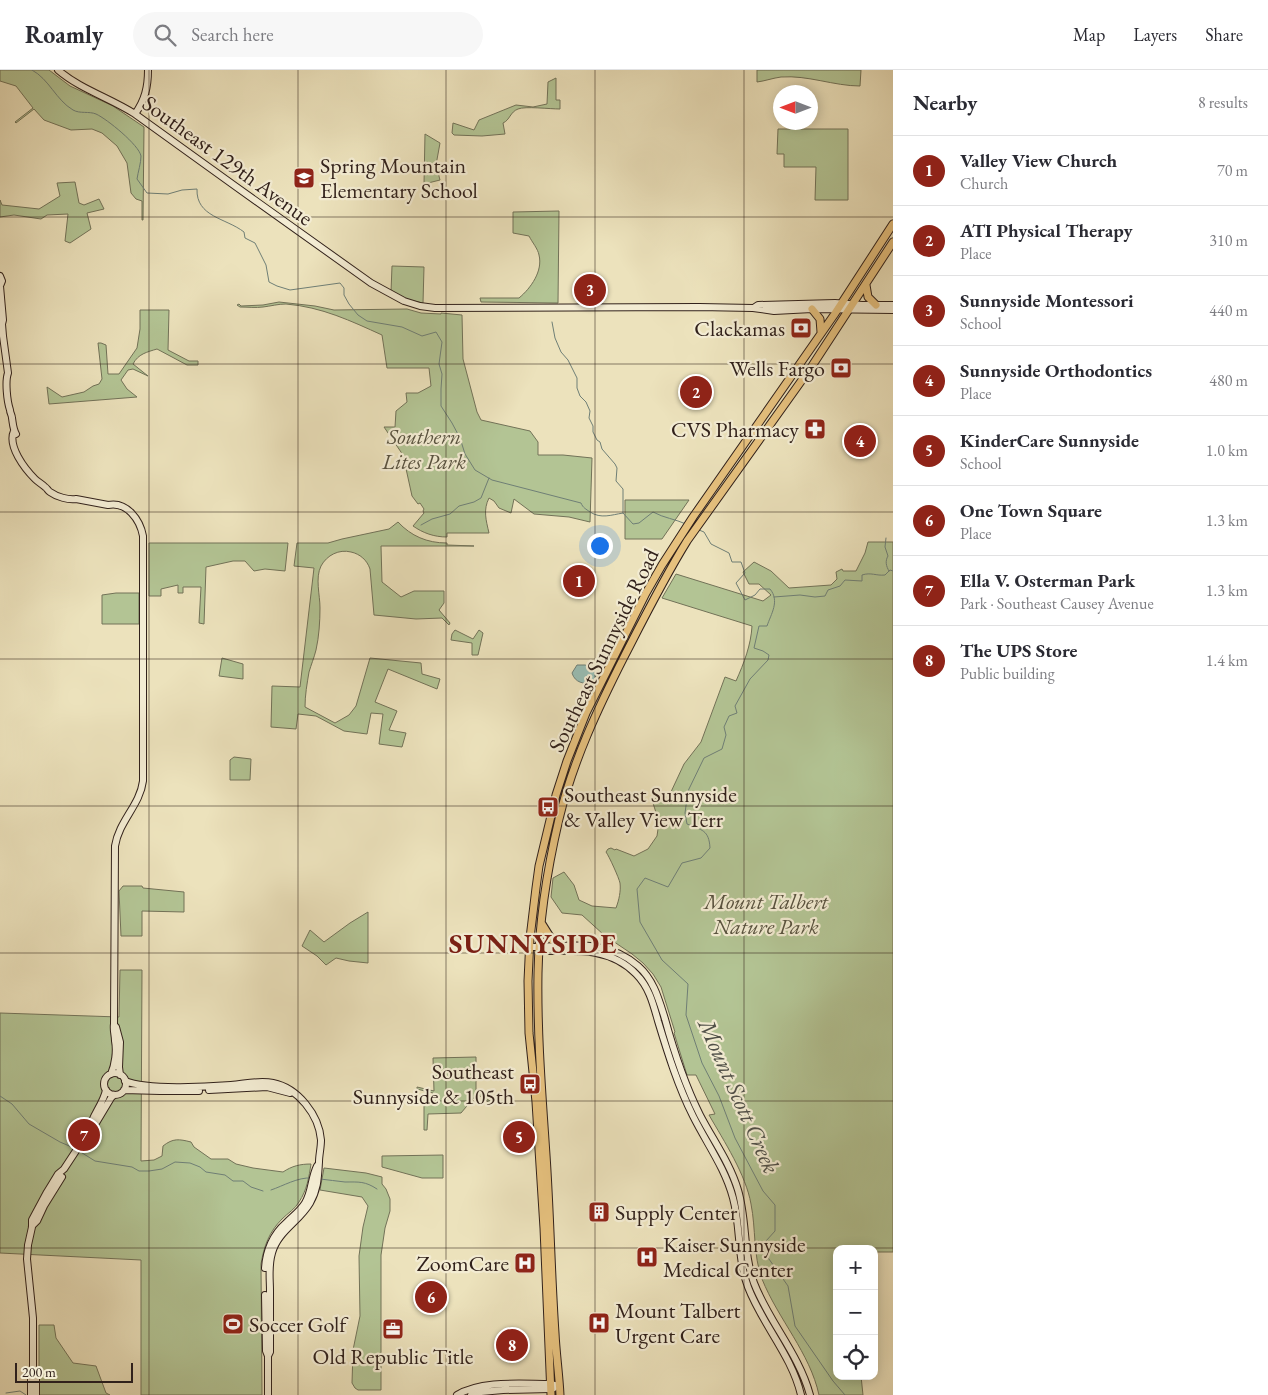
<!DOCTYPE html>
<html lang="en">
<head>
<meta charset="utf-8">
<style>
	:root { --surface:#fff; --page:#f7f7f7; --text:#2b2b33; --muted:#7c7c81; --line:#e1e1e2; --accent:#8f2418 }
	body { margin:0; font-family:"EB Garamond",serif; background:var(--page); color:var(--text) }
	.controls { position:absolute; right:15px; bottom:15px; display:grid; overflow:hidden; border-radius:10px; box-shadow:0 2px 12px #0003 }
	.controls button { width:45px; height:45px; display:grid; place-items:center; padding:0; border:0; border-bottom:1px solid var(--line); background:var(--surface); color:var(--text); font:25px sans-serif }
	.compass { position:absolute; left:773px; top:15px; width:45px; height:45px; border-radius:50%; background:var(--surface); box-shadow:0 2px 12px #0003; rotate:270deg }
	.scale { position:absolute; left:15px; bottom:12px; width:118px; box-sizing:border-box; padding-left:5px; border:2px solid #31211b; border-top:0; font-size:14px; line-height:18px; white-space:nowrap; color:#31211b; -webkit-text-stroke:4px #f3ecd3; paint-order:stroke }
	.you { position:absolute; left:599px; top:475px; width:18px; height:18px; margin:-12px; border:4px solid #fff; border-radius:50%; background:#1a73e8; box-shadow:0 0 0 8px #1a73e833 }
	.badge { display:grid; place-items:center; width:32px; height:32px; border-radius:50%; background:var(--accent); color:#fff; font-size:16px; font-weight:700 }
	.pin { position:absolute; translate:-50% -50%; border:2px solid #fff; box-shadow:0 1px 5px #0006 }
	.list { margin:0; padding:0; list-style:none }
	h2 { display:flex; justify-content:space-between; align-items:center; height:65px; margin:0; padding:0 20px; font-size:21px }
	h2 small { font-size:16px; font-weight:400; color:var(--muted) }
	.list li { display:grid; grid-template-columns:32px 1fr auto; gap:15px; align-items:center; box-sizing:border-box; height:70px; padding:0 20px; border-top:1px solid var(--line) }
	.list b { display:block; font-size:19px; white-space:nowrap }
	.list p { margin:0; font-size:16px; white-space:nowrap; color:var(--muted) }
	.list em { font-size:16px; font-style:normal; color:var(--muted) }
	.icon { flex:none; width:28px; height:28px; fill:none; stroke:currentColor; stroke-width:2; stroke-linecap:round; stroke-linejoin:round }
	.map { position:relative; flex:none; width:893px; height:1325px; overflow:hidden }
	header { display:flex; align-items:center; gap:30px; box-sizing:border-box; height:70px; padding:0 25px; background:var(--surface); border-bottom:1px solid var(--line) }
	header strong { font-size:24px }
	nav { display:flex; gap:28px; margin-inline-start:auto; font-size:18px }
	.search { width:350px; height:45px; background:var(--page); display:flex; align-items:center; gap:12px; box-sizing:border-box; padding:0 18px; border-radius:28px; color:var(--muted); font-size:19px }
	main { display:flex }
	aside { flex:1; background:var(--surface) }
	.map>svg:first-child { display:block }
	.green { fill:#b3c494; stroke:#727258 }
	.water { fill:#99bdb3; stroke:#6f7f76 }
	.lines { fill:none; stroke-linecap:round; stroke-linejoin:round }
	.stream { stroke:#6f7f76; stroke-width:1 }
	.secondary-casing { stroke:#31211b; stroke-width:8 }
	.primary-casing { stroke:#31211b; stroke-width:9 }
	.secondary { stroke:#f3ecd3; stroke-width:6 }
	.primary { stroke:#e6c17e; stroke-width:7 }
	.grid { fill:none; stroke:#31211b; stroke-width:1; stroke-opacity:0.55 }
	.labels { text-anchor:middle; stroke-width:4.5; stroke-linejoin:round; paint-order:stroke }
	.street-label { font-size:22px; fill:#31211b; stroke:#f3ecd3 }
	.poi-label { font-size:22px; fill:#31211b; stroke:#f3ecd3; text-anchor:start }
	.park-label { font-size:22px; font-style:italic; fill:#58523f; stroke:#f3ecd3 }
	.water-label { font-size:24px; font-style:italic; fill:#505049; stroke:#f3ecd3 }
	.district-label { font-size:28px; font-weight:bold; letter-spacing:1px; fill:#7a1f14; stroke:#f3ecd3 }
</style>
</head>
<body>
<header>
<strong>Roamly</strong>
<div class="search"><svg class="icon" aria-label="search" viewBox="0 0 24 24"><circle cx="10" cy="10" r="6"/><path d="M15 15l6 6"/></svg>Search here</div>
<nav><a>Map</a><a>Layers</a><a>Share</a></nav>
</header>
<main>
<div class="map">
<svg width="893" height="1325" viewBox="0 0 893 1325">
	<rect width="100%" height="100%" fill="#ece2bc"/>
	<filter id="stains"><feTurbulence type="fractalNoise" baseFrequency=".004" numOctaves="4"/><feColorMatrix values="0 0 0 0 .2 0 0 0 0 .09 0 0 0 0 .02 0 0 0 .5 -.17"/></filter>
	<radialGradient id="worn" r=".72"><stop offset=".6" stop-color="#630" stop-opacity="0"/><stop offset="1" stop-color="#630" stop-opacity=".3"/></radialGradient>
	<path class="green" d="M 0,0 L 49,0 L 70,16 L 113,36 L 144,57 L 143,150 L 142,150 L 142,131 L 136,129 L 131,123 L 127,93 L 117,76 L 102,63 L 92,59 L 71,60 L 44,50 L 34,39 L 16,53 L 15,52 L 33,38 L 16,16 L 0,11 Z
		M 757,0 L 861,0 L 860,16 C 834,16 808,5 781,7 C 773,8 765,11 757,12 Z
		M 556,8 L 556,30 L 560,30 L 560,39 C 550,39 525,36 518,39 C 510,42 510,50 503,53 L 505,64 L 482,66 L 454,65 L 452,63 L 453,53 L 474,60 L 479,50 L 516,35 L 533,37 L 547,34 L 548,12 Z
		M 778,59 L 848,59 L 848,130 L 815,130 L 816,97 L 784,97 L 784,84 L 777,84 Z
		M 425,64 L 440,73 L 436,95 L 440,110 L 424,114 Z
		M 75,112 L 79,133 L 84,135 L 99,129 L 104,139 L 87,143 L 91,159 L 70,173 L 65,171 L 68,144 L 47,145 L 41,149 L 14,145 L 0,147 L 0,130 L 2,135 L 39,139 L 60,126 L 57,113 Z
		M 559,141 L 558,233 L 481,232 L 480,228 L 519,228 C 531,218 543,201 539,185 C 538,179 532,172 529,166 L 513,163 L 513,142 Z
		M 392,196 L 424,197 L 423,233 L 405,229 L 391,222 Z
		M 279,232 L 315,236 L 334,240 L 407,239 L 421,243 L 441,244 L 441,243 L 462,245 L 463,289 L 477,342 L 481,350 L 530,361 L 538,372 L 538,385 L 563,385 L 592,388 L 590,452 L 569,447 L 534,444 L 514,429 L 511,443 L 499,438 L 494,431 L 489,428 C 483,440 486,450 489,463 L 447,463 L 447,467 C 434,467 423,463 413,456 L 424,443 L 423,441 L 424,439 L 420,433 L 418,434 L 412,426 L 403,385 L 384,357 L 395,357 L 396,341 L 407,332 L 406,323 L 418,323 L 431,316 L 429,298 L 387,298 L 382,265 C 351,251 322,237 286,234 C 278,234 271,236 263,237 C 256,238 248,237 240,237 L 237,235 L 239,234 L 241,236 L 263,235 Z
		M 140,240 L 169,240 L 168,280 L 189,291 L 198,291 L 198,295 L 187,295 L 157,279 C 147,282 138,284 133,294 L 148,306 L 133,299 L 128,300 L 121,310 L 127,319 L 137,327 L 49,334 L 47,317 L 62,327 L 84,322 L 93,316 L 99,314 L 102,309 L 98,273 L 101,273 L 106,275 L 108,304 L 119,304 L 137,278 L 140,259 Z
		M 625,430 L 689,430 L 662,469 L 625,469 Z
		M 398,452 C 411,466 427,473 447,473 L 447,475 L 474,476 L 381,476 L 382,512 L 401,527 L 414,521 L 444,521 L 444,533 L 439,540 L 450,553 L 449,555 L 442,548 L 416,549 L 374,545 L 370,499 C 367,490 360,484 351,482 C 339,479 327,485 321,496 C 315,508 320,525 320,538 C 320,551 319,567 316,580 C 314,588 311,595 309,602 C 307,614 305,625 305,637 L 335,653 L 349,645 L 356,636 L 370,588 L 421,593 L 422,604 L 440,609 L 437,619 L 388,599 L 375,632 L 397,641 L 389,660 L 406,663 L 402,677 L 379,674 L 383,644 L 371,643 L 367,664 L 344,661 L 316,646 L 298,644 L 296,659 L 271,657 L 272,616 L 300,617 L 314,498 L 294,496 L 297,473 L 328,473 L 342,469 L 389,459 Z
		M 868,472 L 893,472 L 893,1182 L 874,1182 L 874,1179 L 837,1179 L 837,1306 L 861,1306 L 863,1325 L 819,1325 C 810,1283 778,1249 762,1209 C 753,1185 756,1159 751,1134 C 746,1105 724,1071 709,1045 L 715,1044 L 696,1005 L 687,1005 L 674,963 L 675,962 L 661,917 L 653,904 L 643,893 L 632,884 L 604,865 L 582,845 L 562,843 L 551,827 L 553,808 L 564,802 L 574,815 L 579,830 L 592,836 L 616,838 C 619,830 621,821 620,813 C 619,808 609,786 606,782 L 608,779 L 611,778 L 615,780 L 616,779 L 634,786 L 648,779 L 657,766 L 659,752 L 652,730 L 670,724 L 684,694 L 701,672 L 725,607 L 736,611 C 744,593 751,575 752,556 L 662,528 L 676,504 L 763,531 L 771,525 L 759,514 L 749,514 L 743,502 L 754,492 L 771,501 L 789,518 L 831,515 L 837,509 L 836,502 L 842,499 L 843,501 L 856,501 L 865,483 Z
		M 149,473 L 288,473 L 285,501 L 265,499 L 254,501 L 245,491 L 233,491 L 206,497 L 204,554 L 199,553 L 201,517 L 183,517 L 183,523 L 178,523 L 178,515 L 161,519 L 161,526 L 149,526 Z
		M 116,523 L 139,523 L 139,554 L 102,554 L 102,525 Z
		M 455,560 L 473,569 L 479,560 L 483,563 L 478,585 L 472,585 L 472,573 L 451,570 L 452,564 Z
		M 222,588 L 243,594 L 243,609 L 219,606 Z
		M 234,687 L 251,689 L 250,710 L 230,710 L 230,690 Z
		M 123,816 L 142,816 L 143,818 L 184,822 L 184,842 L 142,841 L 142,866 L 121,866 L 119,821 Z
		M 368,842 L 368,893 L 349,891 L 336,888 L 326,895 L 317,886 L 302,876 L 310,860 L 324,872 L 350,853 Z
		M 120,900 L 142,900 L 141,1091 L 154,1090 L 162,1086 L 163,1076 C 173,1068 179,1069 191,1072 L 194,1077 L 211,1089 L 228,1089 L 236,1094 L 253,1098 L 283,1102 C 292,1096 300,1094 311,1094 C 309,1107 307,1120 299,1132 C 295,1139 288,1143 282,1149 C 269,1162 264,1176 261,1194 L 262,1325 L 141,1325 L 141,1190 L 0,1183 L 0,943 L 119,947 Z
		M 476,987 L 476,1020 L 491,1032 L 490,1033 L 477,1024 L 461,1043 L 428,1044 L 427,1060 L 424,1060 L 424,1033 L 433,1023 L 417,1019 L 417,1017 L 434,1021 L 433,988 Z
		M 443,1085 L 443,1108 L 422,1108 L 382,1097 L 382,1086 Z
		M 324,1098 L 366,1103 L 382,1107 L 382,1114 L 386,1119 L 390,1129 L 390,1141 L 385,1158 L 381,1185 L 381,1320 L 358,1320 L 355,1318 L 352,1313 L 353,1280 L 360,1246 L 359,1186 L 363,1157 L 368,1136 L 362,1127 L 320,1120 Z
		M 39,1255 L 54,1255 L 56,1268 L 73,1293 L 96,1296 L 106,1323 L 110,1325 L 39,1325 Z"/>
	<path class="water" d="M 577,595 L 585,595 L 596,598 L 597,604 L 592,613 C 584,614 575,613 572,603 Z"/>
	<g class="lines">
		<path class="stream" d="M 32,0 C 49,9 56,30 73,40 C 80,44 89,41 96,44 C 107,49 139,75 141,86 C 141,93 138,102 137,109 L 147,123 L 168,124 L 182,120 L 197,119 C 196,147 226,148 244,162 L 245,168 L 255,173 L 266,195 L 269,212 L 277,216 L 290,220 L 340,213 L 344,218 L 344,225 L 349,234 L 358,245 L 367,251 L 402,257 L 422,266 L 436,262 L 442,272 L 439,294 L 442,304 L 441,319 L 441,336 L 452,353 L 460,368 L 465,384 L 475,400 L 492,410 L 581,433 C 583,438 586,439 590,442 C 601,449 611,445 623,443 L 633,454 L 639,453 L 653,442 C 664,448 675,449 686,454
			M 552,252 L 555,268 L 561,282 L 568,290 L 577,308 L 577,318 L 580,326 L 586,332 L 590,341 L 589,348 L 593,356 L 593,362 L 597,370 L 600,372 L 602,379 L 615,394 L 617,398 L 616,411 L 623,419 L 623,443
			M 421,455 L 432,449 L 450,444 L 459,436 L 474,432 L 481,428 L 489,408
			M 699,460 L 704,462 L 711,474 L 729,483 L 732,492 L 741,492 L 745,503 L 736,513 L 745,530 L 755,525 L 760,519 L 770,519 C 780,531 771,544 767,556 L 759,556 L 754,578 L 763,581 L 769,585 L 768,590 L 750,609 L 735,636 L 737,643 L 729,646 L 724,657 L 726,665 L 722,679 L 704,688 L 688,721 L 685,743 L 687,754 C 702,760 709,760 710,778 L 701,788 L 682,793 L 668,817 L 645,808 L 637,819 L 640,852 L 662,890 L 688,914 L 686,945 L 702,993 L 719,1026 L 735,1068 L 763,1121 L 775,1135 L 775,1161 L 766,1171 L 764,1182 L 788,1216 L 795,1256 L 833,1311 L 845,1325
			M 886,468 L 885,477 L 888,486 C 885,491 886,496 889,501
			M 774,527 L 800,525 L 815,527 L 825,526 L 828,520 L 840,516 L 845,510 L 862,511 L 862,505 C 871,502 876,506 885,505 L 890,500 L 893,501
			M 0,1026 L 12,1034 L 29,1054 L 60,1072 L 74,1078
			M 79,1081 L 95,1091 L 132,1097 L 139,1101 L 149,1101 L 162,1099 L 175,1092 L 190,1093 L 200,1097 L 206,1102 L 225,1105 L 233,1111 L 243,1111 L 251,1117 L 263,1121
			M 320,1109 C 328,1110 337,1111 345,1112 C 359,1112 365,1111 377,1119
			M 271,1120 C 283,1116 298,1107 311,1108
			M 6,1323 L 20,1321 L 26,1325"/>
		<g class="secondary-casing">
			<path id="secondary" d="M 58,0 C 80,19 110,28 135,44 L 235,116 L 371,213 L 404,231 L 420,236 L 435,238 L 699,237 L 753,238 L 774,241 L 812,239 L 893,240
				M 135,44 C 145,30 148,17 148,0
				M 0,206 L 2,211 L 0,216 L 3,250 L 2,254 L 3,266 L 8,303 C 5,311 7,331 10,340 C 10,343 12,345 12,348 C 13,354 13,359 16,364
				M 755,237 L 758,235 L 835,233 L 862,235 L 893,235
				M 14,361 C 7,376 25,399 35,409 C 38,412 42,414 45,417 C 47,418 48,421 50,422 C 57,427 68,430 76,429 L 108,435 C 127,431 140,450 143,466 L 143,711 C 140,735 119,751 115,776 L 114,954 C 113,960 115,965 115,971 C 117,981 115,995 111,1004
				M 529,877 C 568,877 605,867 638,896 C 654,910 659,930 665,949 C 674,982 685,1015 700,1045 C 713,1070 730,1093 738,1120 C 747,1150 743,1183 754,1213 C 769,1252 799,1284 810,1325
				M 548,881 C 580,880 612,879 636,904 C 649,917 653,933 658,951 C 668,984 678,1016 693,1046 C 707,1074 725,1098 733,1128 C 741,1157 737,1188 748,1217 C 762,1254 792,1286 801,1325
				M 116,957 L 120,972 L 119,997 L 120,1005
				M104 1014a11 11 0 1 1 22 0a11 11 0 1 1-22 0Z
				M 125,1011 C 147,1020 206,1017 231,1015 C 245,1014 259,1010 273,1013 C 298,1018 319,1045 321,1070 C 321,1078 319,1085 319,1092 C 318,1107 318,1119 310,1133 C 299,1152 278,1161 272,1183 C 268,1196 270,1209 270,1221 C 270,1241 270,1262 270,1282 L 268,1286
				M 124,1020 L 160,1021 L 199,1021
				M 209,1020 L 267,1017 L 290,1023
				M 89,1061 C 91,1046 103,1035 106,1020
				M 32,1156 L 37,1151 L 44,1136 L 62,1107
				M 265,1198 C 266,1181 273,1164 286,1153 C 293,1146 300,1141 305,1133 C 312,1122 311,1108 317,1096
				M 265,1225 L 266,1281 L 268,1286 L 268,1325
				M 31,1325 L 31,1305 L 33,1299
				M 36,1325 L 36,1305 L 33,1299 L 33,1248 L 27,1189 L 28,1175 L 32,1157 L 32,1150 L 47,1122 L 58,1104 L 64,1099 L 89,1061 L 93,1058 L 111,1028 L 114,1025
				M 457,1325 C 482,1310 521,1314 550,1314 L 559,1316
				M 471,1325 L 481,1322 L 503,1320 L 550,1319 L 554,1318"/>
		</g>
		<g class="primary-casing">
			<path id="primary" d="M 866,215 L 868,227 L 876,235
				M 812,239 L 820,249 L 821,262
				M 542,854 L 552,870 L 561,875
				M 551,1325 L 544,1158 L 536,1032 L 529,963 L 528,911 L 530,868 L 536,818 L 539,796 L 556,725 L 567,691 L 586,643 L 646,523 L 662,495 L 693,447 L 834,245 L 893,154
				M 560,1325 C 559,1304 556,1284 555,1263 C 551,1204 550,1144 546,1085 C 542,1025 537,964 538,903 C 539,851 547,800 559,749 C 573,691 598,638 625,585 C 645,546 664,508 687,471 L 812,296 L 893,172"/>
		</g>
		<use href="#secondary" class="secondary"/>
		<use href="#primary" class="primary"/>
	</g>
	<path class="grid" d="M 149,0 L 149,1325M 298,0 L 298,1325M 446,0 L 446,1325M 595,0 L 595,1325M 744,0 L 744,1325M 0,147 L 893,147M 0,294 L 893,294M 0,442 L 893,442M 0,589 L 893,589M 0,736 L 893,736M 0,883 L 893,883M 0,1031 L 893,1031M 0,1178 L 893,1178"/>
	<defs>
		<g id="school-square" transform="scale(1.125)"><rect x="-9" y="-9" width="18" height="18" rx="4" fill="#8f2418" stroke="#f3ecd3"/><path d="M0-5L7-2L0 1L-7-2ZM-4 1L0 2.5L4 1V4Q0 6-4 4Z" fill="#fff"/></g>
		<g id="bank-square" transform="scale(1.125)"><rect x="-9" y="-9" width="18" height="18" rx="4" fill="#8f2418" stroke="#f3ecd3"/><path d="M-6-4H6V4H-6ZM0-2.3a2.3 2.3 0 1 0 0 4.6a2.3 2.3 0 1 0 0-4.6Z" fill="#fff"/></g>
		<g id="pharmacy-square" transform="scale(1.125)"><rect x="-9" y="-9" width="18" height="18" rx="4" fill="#8f2418" stroke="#f3ecd3"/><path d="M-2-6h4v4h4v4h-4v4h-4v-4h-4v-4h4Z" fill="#fff"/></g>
		<g id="bus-square" transform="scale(1.125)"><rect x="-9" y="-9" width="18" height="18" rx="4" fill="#8f2418" stroke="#f3ecd3"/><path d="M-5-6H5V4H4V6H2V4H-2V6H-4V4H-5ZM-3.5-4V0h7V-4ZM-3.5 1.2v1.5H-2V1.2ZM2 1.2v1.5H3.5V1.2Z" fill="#fff"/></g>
		<g id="building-square" transform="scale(1.125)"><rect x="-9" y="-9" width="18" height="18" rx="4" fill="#8f2418" stroke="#f3ecd3"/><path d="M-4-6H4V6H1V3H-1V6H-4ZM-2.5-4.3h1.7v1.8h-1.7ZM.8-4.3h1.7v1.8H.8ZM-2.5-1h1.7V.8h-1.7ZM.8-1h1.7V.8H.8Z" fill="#fff"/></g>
		<g id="hospital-square" transform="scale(1.125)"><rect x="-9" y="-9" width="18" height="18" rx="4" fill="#8f2418" stroke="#f3ecd3"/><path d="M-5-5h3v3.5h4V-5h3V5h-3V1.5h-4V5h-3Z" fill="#fff"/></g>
		<g id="stadium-square" transform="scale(1.125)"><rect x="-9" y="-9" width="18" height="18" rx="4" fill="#8f2418" stroke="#f3ecd3"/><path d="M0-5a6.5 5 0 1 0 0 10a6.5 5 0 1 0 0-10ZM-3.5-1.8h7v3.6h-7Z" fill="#fff"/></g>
		<g id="office-square" transform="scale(1.125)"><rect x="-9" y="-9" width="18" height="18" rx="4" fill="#8f2418" stroke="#f3ecd3"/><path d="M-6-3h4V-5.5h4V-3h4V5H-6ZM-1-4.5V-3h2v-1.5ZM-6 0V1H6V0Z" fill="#fff"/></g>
	</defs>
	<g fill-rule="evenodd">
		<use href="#school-square" x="304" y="108"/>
		<use href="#bank-square" x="801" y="258"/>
		<use href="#bank-square" x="841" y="298"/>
		<use href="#pharmacy-square" x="815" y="359"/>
		<use href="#bus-square" x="548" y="737"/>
		<use href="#bus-square" x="530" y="1014"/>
		<use href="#building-square" x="599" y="1142"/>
		<use href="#hospital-square" x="647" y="1187"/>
		<use href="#hospital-square" x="525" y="1193"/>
		<use href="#hospital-square" x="599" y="1253"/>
		<use href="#stadium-square" x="233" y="1254"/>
		<use href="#office-square" x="393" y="1259"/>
	</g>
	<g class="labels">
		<g class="street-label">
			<text transform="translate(228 90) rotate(36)" y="8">Southeast 129th Avenue</text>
			<text transform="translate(603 580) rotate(-64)" y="8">Southeast Sunnyside Road</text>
		</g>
		<g class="poi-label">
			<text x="320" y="103">Spring Mountain<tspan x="320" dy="25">Elementary School</tspan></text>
			<text x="785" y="266" text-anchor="end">Clackamas</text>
			<text x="825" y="306" text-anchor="end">Wells Fargo</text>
			<text x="799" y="367" text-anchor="end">CVS Pharmacy</text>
			<text x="564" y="732">Southeast Sunnyside<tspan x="564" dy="25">&amp; Valley View Terr</tspan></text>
			<text x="514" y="1009" text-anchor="end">Southeast<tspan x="514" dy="25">Sunnyside &amp; 105th</tspan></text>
			<text x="615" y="1150">Supply Center</text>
			<text x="663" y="1182">Kaiser Sunnyside<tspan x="663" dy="25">Medical Center</tspan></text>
			<text x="509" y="1201" text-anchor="end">ZoomCare</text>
			<text x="615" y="1248">Mount Talbert<tspan x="615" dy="25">Urgent Care</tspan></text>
			<text x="249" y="1262">Soccer Golf</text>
			<text x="393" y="1294" text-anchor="middle">Old Republic Title</text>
		</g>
		<g class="park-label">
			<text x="424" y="374">Southern<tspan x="424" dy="25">Lites Park</tspan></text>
			<text x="766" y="839">Mount Talbert<tspan x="766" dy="25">Nature Park</tspan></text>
		</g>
		<g class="water-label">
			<text transform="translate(739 1026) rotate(66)" y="8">Mount Scott Creek</text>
		</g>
		<g class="district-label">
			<text x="533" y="883">SUNNYSIDE</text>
		</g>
	</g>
	<rect width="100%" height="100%" filter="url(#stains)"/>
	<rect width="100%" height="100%" fill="url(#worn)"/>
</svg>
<div class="controls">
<button>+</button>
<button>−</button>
<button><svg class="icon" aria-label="locate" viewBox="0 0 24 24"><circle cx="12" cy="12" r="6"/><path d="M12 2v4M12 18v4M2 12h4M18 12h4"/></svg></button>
</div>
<svg class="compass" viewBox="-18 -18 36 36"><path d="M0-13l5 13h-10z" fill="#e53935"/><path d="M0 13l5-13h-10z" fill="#7c7c81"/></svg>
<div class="scale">200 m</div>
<div class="you"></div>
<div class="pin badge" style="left:579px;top:511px">1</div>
<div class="pin badge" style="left:696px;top:322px">2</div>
<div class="pin badge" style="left:590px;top:220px">3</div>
<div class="pin badge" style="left:860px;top:371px">4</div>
<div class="pin badge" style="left:519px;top:1067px">5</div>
<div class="pin badge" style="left:431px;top:1227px">6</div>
<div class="pin badge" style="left:84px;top:1065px">7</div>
<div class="pin badge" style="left:512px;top:1275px">8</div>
</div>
<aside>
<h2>Nearby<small>8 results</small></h2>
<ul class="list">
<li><span class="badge">1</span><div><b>Valley View Church</b><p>Church</p></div><em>70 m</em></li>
<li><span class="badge">2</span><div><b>ATI Physical Therapy</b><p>Place</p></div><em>310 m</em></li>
<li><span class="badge">3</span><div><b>Sunnyside Montessori</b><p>School</p></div><em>440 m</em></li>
<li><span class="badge">4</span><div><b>Sunnyside Orthodontics</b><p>Place</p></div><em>480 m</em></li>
<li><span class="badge">5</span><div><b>KinderCare Sunnyside</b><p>School</p></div><em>1.0 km</em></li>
<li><span class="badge">6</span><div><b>One Town Square</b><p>Place</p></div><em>1.3 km</em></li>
<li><span class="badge">7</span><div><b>Ella V. Osterman Park</b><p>Park · Southeast Causey Avenue</p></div><em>1.3 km</em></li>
<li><span class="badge">8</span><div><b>The UPS Store</b><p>Public building</p></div><em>1.4 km</em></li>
</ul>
</aside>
</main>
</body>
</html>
